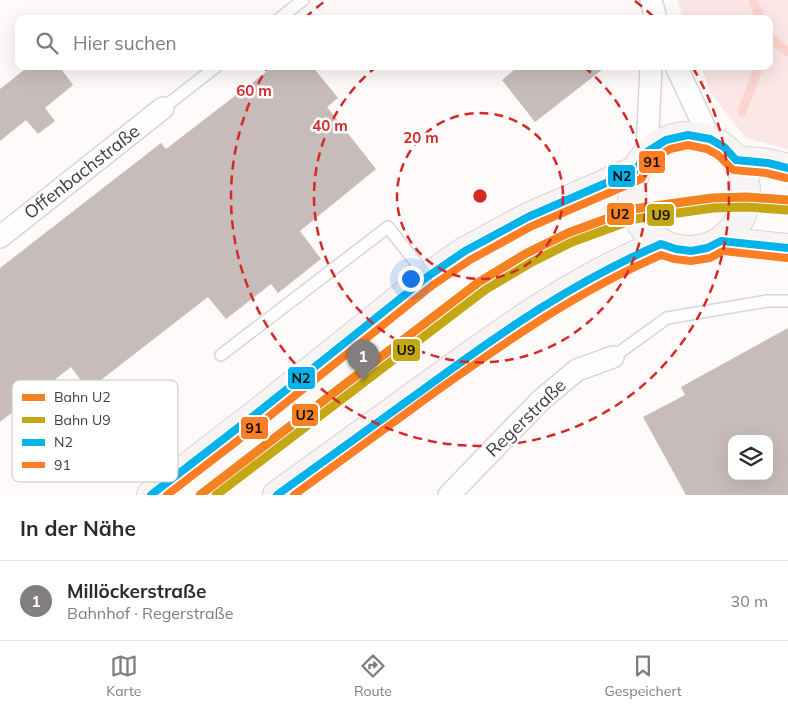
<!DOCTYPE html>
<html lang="de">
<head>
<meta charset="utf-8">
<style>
	:root { --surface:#fff; --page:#f2f2f3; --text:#2b2b33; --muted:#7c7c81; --line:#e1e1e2; --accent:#827e7e }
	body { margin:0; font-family:Mulish,sans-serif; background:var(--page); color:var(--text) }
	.controls { position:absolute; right:15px; bottom:15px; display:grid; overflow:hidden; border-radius:10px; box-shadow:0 5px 20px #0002 }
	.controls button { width:45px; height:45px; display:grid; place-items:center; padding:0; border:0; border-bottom:1px solid var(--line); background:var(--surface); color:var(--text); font:25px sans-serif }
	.you { position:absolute; left:410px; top:278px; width:18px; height:18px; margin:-12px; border:4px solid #fff; border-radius:50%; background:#1a73e8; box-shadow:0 0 0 8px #1a73e833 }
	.badge { display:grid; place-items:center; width:32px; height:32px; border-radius:50%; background:var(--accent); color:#fff; font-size:16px; font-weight:700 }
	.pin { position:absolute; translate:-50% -41px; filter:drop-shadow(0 1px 2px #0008) }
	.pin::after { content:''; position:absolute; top:26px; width:18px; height:15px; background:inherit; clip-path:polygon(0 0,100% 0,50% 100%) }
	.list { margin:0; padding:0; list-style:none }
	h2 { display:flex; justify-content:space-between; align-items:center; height:65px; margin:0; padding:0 20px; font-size:21px }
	h2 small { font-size:16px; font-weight:400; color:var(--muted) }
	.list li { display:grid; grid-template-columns:32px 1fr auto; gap:15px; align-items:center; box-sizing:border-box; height:80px; padding:0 20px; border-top:1px solid var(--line) }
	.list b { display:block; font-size:19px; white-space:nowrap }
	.list p { margin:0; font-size:16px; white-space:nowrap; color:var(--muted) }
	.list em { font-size:16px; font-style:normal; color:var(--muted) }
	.icon { flex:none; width:28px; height:28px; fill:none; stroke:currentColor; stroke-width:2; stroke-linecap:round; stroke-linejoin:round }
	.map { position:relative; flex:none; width:788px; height:495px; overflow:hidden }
	.search { position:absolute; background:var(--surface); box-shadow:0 5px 20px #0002; left:15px; right:15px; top:15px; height:55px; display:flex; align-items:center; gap:12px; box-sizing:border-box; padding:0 18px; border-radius:10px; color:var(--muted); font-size:19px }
	.sheet { height:145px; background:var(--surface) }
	nav { display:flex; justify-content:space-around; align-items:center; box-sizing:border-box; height:70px; border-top:1px solid var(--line); background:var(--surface); font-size:14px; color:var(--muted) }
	nav a { display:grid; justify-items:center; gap:2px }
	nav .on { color:var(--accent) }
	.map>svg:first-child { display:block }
	.green { fill:#fbe7e5 }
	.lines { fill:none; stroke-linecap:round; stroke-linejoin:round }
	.stream { stroke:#fdd4d0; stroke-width:9 }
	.building { fill:#c7bcba; fill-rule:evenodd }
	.lane-casing { stroke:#d9d5d5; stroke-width:14 }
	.street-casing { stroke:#d9d5d5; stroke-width:24 }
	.secondary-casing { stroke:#d9d5d5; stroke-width:30 }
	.lane { stroke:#fffefe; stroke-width:11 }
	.street { stroke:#fffefe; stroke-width:21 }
	.secondary { stroke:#f8f4f3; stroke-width:28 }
	.bus-1-casing { stroke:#fff; stroke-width:11 }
	.bus-2-casing { stroke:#fff; stroke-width:11 }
	.bus-1 { stroke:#03b3e9; stroke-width:8 }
	.bus-2 { stroke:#ff7d24; stroke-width:8 }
	.rail-1-casing { stroke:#fff; stroke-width:12 }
	.rail-2-casing { stroke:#fff; stroke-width:12 }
	.rail-1 { stroke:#f58220; stroke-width:9 }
	.rail-2 { stroke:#c5a714; stroke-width:9 }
	.ring { fill:none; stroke:#d62828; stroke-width:2.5; stroke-dasharray:9 6 }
	.labels { text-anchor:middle; stroke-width:5; stroke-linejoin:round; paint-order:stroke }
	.street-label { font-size:18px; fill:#3f3c3b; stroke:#fff }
	.key { fill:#fff; stroke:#c5c4c4; stroke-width:1 }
	.key-label { font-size:14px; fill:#3f3c3b }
	.centre { fill:#d62828; stroke:#fff; stroke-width:2.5 }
	.ring-label { font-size:15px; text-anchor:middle; font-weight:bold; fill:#d62828; stroke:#fff; stroke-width:5; stroke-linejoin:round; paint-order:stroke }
	.line-badge { stroke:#fff; stroke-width:2 }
	.pale-badge-label { font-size:14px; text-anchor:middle; font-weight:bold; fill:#111 }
</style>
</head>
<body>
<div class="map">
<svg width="788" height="495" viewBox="0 0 788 495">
	<rect width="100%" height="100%" fill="#fefaf9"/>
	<path class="green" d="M 677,0 L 788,0 L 788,149 L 746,138 L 710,92 L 701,66 L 769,66 L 769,19 L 684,19 Z"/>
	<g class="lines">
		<path class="stream" d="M 753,0 L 761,19
			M 769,37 L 788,52
			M 742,112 L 759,66"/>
	</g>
	<path class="building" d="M 29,66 L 59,66 L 73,85 L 45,108 L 55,121 L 38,134 L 26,120 L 0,141 L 0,89 Z
		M 274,66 L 312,66 L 338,98 L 327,107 L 376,169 L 300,231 L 321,259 L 278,293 L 271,284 L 226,319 L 208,297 L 88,390 L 71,367 L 0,422 L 0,268 L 161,143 L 166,149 Z
		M 519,66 L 607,66 L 535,122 L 502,80 Z
		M 788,328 L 788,495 L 686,495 L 643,417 L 685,395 L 681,387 ZM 732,439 L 769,439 L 769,476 L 732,476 Z"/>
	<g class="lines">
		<g class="lane-casing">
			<path id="lane" d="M 279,19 L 303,0
				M 163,108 L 217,66
				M 221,355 L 388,227 L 427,277
				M 613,357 L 667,318 L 767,301 L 788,301"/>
		</g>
		<g class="street-casing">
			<path id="street" d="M 651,0 L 656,19
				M 676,66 L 710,139
				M 647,152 L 651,66
				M 0,237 L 163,108
				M 449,495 L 541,400 L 577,370 L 613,357"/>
		</g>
		<g class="secondary-casing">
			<path id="secondary" d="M632 193a57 57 0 1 1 114 0a57 57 0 1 1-114 0Z
				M 736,160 L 768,163 L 788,168
				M 721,241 L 788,248
				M 151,495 L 261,410 L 427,277 L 465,251 L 528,217 L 636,170
				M 277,495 C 331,456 386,416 440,377 C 512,325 578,277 661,244"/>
		</g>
		<use href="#lane" class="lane"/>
		<use href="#street" class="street"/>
		<use href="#secondary" class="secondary"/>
		<g class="bus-1-casing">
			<path id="bus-1" d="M 151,495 L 261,410 L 427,277 L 465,251 L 528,217 L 636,170 L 647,152 L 666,140 L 688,135 L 710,139 L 724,147 L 736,160 L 768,163 L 788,168
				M 277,495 C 327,459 378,422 428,386 C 503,331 575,281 661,244 L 676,249 L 691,251 L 707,248 L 721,241 L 788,248"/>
		</g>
		<g class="bus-2-casing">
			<path id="bus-2" d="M 167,495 L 267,418 L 433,285 L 470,260 L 532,226 L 641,179 L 654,159 L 670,149 L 688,145 L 707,149 L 718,155 L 733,170 L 766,173 L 786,178
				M 294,495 C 342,460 390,425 438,390 C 510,339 580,290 661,255 L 674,259 L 691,261 L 710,258 L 723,251 L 787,258"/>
		</g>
		<use href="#bus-1" class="bus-1"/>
		<use href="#bus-2" class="bus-2"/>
		<g class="rail-1-casing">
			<path id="rail-1" d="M 200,495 L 479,282 L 527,253 L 568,233 L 633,209 L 712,198 L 747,197 L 788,200"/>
		</g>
		<g class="rail-2-casing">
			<path id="rail-2" d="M 216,495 L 485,290 L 532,262 L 572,242 L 635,219 L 713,208 L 747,207 L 787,210"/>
		</g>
		<use href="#rail-1" class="rail-1"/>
		<use href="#rail-2" class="rail-2"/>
	</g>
	<g class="ring">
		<circle cx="480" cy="196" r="83"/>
		<path d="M584 67A166 166 0 1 1 376 67"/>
		<path d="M305 18A249 249 0 0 1 325 1M635 1A249 249 0 0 1 655 18M693 68A249 249 0 1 1 267 68"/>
	</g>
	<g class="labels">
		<g class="street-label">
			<text transform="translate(82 172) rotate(-38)" y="6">Offenbachstraße</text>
			<text transform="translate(526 418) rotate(-44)" y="6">Regerstraße</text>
		</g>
	</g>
	<rect x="12" y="380" width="166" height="102" rx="8" class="key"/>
	<rect x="22" y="394" width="23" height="7" fill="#f58220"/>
	<rect x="22" y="417" width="23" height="6" fill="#c5a714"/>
	<rect x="22" y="439" width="23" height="7" fill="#03b3e9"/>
	<rect x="22" y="462" width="23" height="6" fill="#ff7d24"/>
	<g class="key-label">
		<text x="54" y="402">Bahn U2</text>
		<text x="54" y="425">Bahn U9</text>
		<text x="54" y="447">N2</text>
		<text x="54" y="470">91</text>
	</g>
	<circle cx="480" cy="196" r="8" class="centre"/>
	<g class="ring-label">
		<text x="254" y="96">60 m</text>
		<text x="330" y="131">40 m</text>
		<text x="421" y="143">20 m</text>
	</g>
	<g class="line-badge">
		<rect x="638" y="150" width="28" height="24" rx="5" fill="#ff7d24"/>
		<rect x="607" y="164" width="29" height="24" rx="5" fill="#03b3e9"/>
		<rect x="606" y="202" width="29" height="24" rx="5" fill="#f58220"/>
		<rect x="646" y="203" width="29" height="24" rx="5" fill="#c5a714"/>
		<rect x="392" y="338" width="29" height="24" rx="5" fill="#c5a714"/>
		<rect x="287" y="366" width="29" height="24" rx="5" fill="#03b3e9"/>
		<rect x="291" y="403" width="28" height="24" rx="5" fill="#f58220"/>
		<rect x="240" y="416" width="29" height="24" rx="5" fill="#ff7d24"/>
	</g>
	<g class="pale-badge-label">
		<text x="652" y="167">91</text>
		<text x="622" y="181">N2</text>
		<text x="620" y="219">U2</text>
		<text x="661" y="220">U9</text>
		<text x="406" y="355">U9</text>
		<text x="301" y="383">N2</text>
		<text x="305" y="420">U2</text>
		<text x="254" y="433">91</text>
	</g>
</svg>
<div class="controls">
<button><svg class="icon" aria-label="layers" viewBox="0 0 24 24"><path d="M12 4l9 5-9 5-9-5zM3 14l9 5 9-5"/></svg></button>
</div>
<div class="you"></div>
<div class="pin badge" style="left:363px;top:381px">1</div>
<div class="search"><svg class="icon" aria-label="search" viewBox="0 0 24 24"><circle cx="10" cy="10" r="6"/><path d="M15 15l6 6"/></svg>Hier suchen</div>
</div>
<section class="sheet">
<h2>In der Nähe<small></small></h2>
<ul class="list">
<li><span class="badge">1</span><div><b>Millöckerstraße</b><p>Bahnhof · Regerstraße</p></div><em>30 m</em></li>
</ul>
</section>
<nav>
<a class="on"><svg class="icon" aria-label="map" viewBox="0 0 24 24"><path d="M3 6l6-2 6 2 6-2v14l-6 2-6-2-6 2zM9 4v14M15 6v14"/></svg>Karte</a>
<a><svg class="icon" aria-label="directions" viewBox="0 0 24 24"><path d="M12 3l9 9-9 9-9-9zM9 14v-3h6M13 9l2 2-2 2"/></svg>Route</a>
<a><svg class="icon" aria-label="saved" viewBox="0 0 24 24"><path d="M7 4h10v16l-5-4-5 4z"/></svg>Gespeichert</a>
</nav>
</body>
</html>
